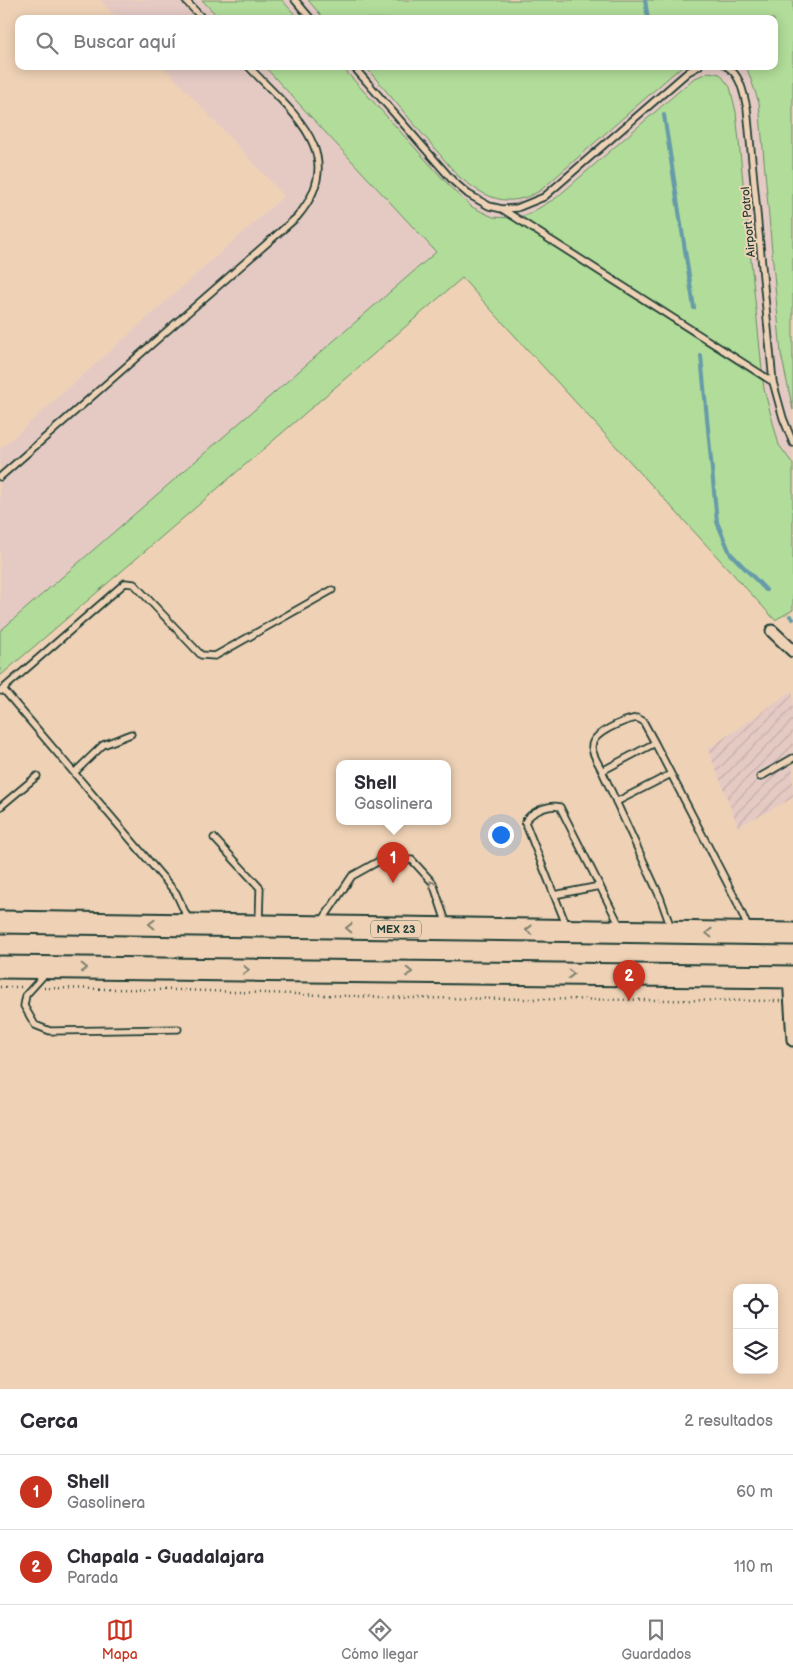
<!DOCTYPE html>
<html lang="es">
<head>
<meta charset="utf-8">
<style>
	:root { --surface:#fff; --page:#f2f2f3; --text:#2b2b33; --muted:#7c7c81; --line:#e1e1e2; --accent:#c8321e }
	body { margin:0; font-family:"Balsamiq Sans",sans-serif; background:var(--page); color:var(--text) }
	.controls { position:absolute; right:15px; bottom:15px; display:grid; overflow:hidden; border-radius:10px; box-shadow:0 2px 12px #0003 }
	.controls button { width:45px; height:45px; display:grid; place-items:center; padding:0; border:0; border-bottom:1px solid var(--line); background:var(--surface); color:var(--text); font:25px sans-serif }
	.you { position:absolute; left:500px; top:834px; width:18px; height:18px; margin:-12px; border:4px solid #fff; border-radius:50%; background:#1a73e8; box-shadow:0 0 0 8px #1a73e833 }
	.badge { display:grid; place-items:center; width:32px; height:32px; border-radius:50%; background:var(--accent); color:#fff; font-size:16px; font-weight:700 }
	.pin { position:absolute; translate:-50% -41px; filter:drop-shadow(0 1px 2px #0008) }
	.pin::after { content:''; position:absolute; top:26px; width:18px; height:15px; background:inherit; clip-path:polygon(0 0,100% 0,50% 100%) }
	.popup { position:absolute; left:336px; top:760px; width:115px; height:65px; box-sizing:border-box; display:grid; place-content:center; border-radius:10px; background:var(--surface); filter:drop-shadow(0 1px 4px #0005); font-size:16px; white-space:nowrap; color:var(--muted) }
	.popup b { font-size:19px; color:var(--text) }
	.popup::after { content:''; position:absolute; left:50%; top:100%; margin-left:-10px; border:10px solid transparent; border-top-color:var(--surface) }
	.list { margin:0; padding:0; list-style:none }
	h2 { display:flex; justify-content:space-between; align-items:center; height:65px; margin:0; padding:0 20px; font-size:21px }
	h2 small { font-size:16px; font-weight:400; color:var(--muted) }
	.list li { display:grid; grid-template-columns:32px 1fr auto; gap:15px; align-items:center; box-sizing:border-box; height:75px; padding:0 20px; border-top:1px solid var(--line) }
	.list b { display:block; font-size:19px; white-space:nowrap }
	.list p { margin:0; font-size:16px; white-space:nowrap; color:var(--muted) }
	.list em { font-size:16px; font-style:normal; color:var(--muted) }
	.icon { flex:none; width:28px; height:28px; fill:none; stroke:currentColor; stroke-width:2; stroke-linecap:round; stroke-linejoin:round }
	.map { position:relative; flex:none; width:793px; height:1389px; overflow:hidden }
	.search { position:absolute; background:var(--surface); box-shadow:0 2px 12px #0003; left:15px; right:15px; top:15px; height:55px; display:flex; align-items:center; gap:12px; box-sizing:border-box; padding:0 18px; border-radius:10px; color:var(--muted); font-size:19px }
	.sheet { height:215px; background:var(--surface) }
	nav { display:flex; justify-content:space-around; align-items:center; box-sizing:border-box; height:70px; border-top:1px solid var(--line); background:var(--surface); font-size:14px; color:var(--muted) }
	nav a { display:grid; justify-items:center; gap:2px }
	nav .on { color:var(--accent) }
	.map>svg:first-child { display:block }
	.built { fill:#e5cac4 }
	.industrial { fill:url(#industrial-furrows) }
	.green { fill:#b1dc99; stroke:#688c66 }
	.lines { fill:none; stroke-linecap:round; stroke-linejoin:round }
	.stream { stroke:#669ba9; stroke-width:4 }
	.lane-casing { stroke:#1f3d34; stroke-width:9 }
	.street-casing { stroke:#1f3d34; stroke-width:15 }
	.highway-casing { stroke:#1f3d34; stroke-width:25 }
	.path { stroke:#1f3d34; stroke-width:2.5; stroke-dasharray:1 4; stroke-linecap:butt }
	.lane { stroke:#efd2b6; stroke-width:5.5 }
	.street { stroke:#efd2b6; stroke-width:11 }
	.highway { stroke:#efd2b6; stroke-width:21 }
	.oneway { stroke:#7d806e }
	.labels { text-anchor:middle; stroke-width:4; stroke-linejoin:round; paint-order:stroke }
	.shield { fill:#efd2b6; stroke:#5d6a5b; stroke-width:1 }
	.shield-label { font-size:11px; font-weight:bold; fill:#1f3d34 }
	.street-label { font-size:12px; fill:#1f3d34; stroke:#efd2b6 }
</style>
</head>
<body>
<div class="map">
<svg width="793" height="1389" viewBox="0 0 793 1389">
	<defs>
		<pattern id="industrial-furrows" width="10" height="10" patternUnits="userSpaceOnUse" patternTransform="scale(1.25)"><rect width="10" height="10" fill="#e5cac4"/><path d="M-1 1l2-2M0 10L10 0M9 11l2-2" fill="none" stroke="#c4aea9"/></pattern>
	</defs>
	<rect width="100%" height="100%" fill="#efd2b6"/>
	<filter id="ink" filterUnits="userSpaceOnUse"><feTurbulence type="fractalNoise" baseFrequency=".02" numOctaves="2"/><feDisplacementMap in="SourceGraphic" scale="10" xChannelSelector="R" yChannelSelector="G"/><feConvolveMatrix kernelMatrix="1 2 1 2 8 2 1 2 1" color-interpolation-filters="sRGB"/></filter>
	<g filter="url(#ink)">
		<path class="built" d="M 100,0 L 793,0 L 793,610 L 775,620 L 462,278 L 0,676 L 0,449 L 284,196 L 163,66 L 774,66 L 774,19 L 118,19 Z"/>
		<path class="industrial" d="M 793,690 L 793,798 L 738,827 L 708,749 Z"/>
		<path class="green" d="M 202,0 L 282,0 L 299,19 L 220,19 Z
			M 308,0 L 793,0 L 793,410 L 781,354 L 759,103 L 748,71 L 743,66 L 774,66 L 774,19 L 324,19 Z
			M 264,66 L 341,66 L 455,192 L 472,207 L 493,217 L 512,218 L 527,215 L 556,198 L 693,79 L 709,72 L 720,74 L 730,87 L 736,112 L 764,389 L 779,445 L 793,464 L 793,610 L 775,620 L 462,278 L 0,676 L 0,631 L 436,252 Z
			M 365,66 L 682,66 L 541,190 C 508,210 486,198 458,176 Z"/>
		<g class="lines">
			<path class="stream" d="M 645,0 L 648,19
				M 664,115 L 694,308
				M 701,356 L 717,522 L 730,553 L 766,590
				M 790,616 L 793,619"/>
			<g class="lane-casing">
				<path id="lane" d="M 185,0 L 203,19
					M 295,0 L 311,19
					M 353,66 L 453,181 L 468,194 L 489,206 L 502,209 L 517,208 L 544,197 L 688,72 L 699,66
					M 726,66 C 741,75 743,92 747,108 L 773,382 L 783,418 L 793,443
					M 502,209 L 773,382
					M 0,477 L 297,217 C 351,154 290,111 248,66
					M 3,689 L 125,583 L 134,584 L 201,655 L 215,656 L 332,590
					M 1,691 L 3,689 L 176,893 L 189,921
					M 602,771 C 599,764 593,756 592,748 C 590,733 625,720 637,718 L 643,721 L 655,743
					M 75,772 L 103,745 L 131,734
					M 760,777 L 793,758
					M 616,802 L 671,774
					M 0,807 L 37,776
					M 214,838 L 260,888 L 259,922
					M 554,895 L 600,886
					M 322,921 L 352,876 L 379,861 L 412,860 L 433,883 L 447,925
					M 567,927 L 525,822 C 530,812 549,804 560,807 L 621,928
					M 671,928 L 660,897 L 602,771 L 655,743 L 737,902 L 749,930
					M 45,974 L 26,995 L 24,1006 L 35,1025 L 50,1031 L 178,1029"/>
			</g>
			<g class="street-casing">
				<path id="street" d="M 772,631 L 793,651
					M 789,977 L 793,1040"/>
			</g>
			<g class="highway-casing">
				<path id="highway" d="M 0,922 L 793,934
					M 0,967 L 793,977"/>
			</g>
			<path class="path" d="M 0,987 L 21,987
				M 44,988 L 179,990 L 409,998 L 781,1001"/>
			<use href="#lane" class="lane"/>
			<use href="#street" class="street"/>
			<use href="#highway" class="highway"/>
		</g>
		<defs><path id="oneway-chevron" d="M-2-3.5L2.5 0L-2 3.5" fill="none" stroke-width="1.6" stroke-linecap="round" stroke-linejoin="round" transform="scale(1.25)"/></defs>
		<g class="oneway">
			<use href="#oneway-chevron" transform="translate(432 884) rotate(-121)"/>
			<use href="#oneway-chevron" transform="translate(152 924) rotate(-179)"/>
			<use href="#oneway-chevron" transform="translate(349 928) rotate(-179)"/>
			<use href="#oneway-chevron" transform="translate(529 930) rotate(-179)"/>
			<use href="#oneway-chevron" transform="translate(709 933) rotate(-179)"/>
			<use href="#oneway-chevron" transform="translate(84 968) rotate(1)"/>
			<use href="#oneway-chevron" transform="translate(246 970) rotate(1)"/>
			<use href="#oneway-chevron" transform="translate(409 972) rotate(1)"/>
			<use href="#oneway-chevron" transform="translate(571 974) rotate(1)"/>
		</g>
	</g>
	<g class="labels">
		<rect class="shield" x="371" y="920.5" width="50" height="17" rx="4"/>
		<g class="shield-label">
			<text x="396" y="933">MEX 23</text>
		</g>
		<g class="street-label">
			<text transform="translate(748 222) rotate(-95)" y="4">Airport Patrol</text>
		</g>
	</g>
</svg>
<div class="controls">
<button><svg class="icon" aria-label="locate" viewBox="0 0 24 24"><circle cx="12" cy="12" r="6"/><path d="M12 2v4M12 18v4M2 12h4M18 12h4"/></svg></button>
<button><svg class="icon" aria-label="layers" viewBox="0 0 24 24"><path d="M12 4l9 5-9 5-9-5zM3 14l9 5 9-5"/></svg></button>
</div>
<div class="you"></div>
<div class="pin badge" style="left:393px;top:883px">1</div>
<div class="popup"><b>Shell</b>Gasolinera</div>
<div class="pin badge" style="left:629px;top:1001px">2</div>
<div class="search"><svg class="icon" aria-label="search" viewBox="0 0 24 24"><circle cx="10" cy="10" r="6"/><path d="M15 15l6 6"/></svg>Buscar aquí</div>
</div>
<section class="sheet">
<h2>Cerca<small>2 resultados</small></h2>
<ul class="list">
<li><span class="badge">1</span><div><b>Shell</b><p>Gasolinera</p></div><em>60 m</em></li>
<li><span class="badge">2</span><div><b>Chapala - Guadalajara</b><p>Parada</p></div><em>110 m</em></li>
</ul>
</section>
<nav>
<a class="on"><svg class="icon" aria-label="map" viewBox="0 0 24 24"><path d="M3 6l6-2 6 2 6-2v14l-6 2-6-2-6 2zM9 4v14M15 6v14"/></svg>Mapa</a>
<a><svg class="icon" aria-label="directions" viewBox="0 0 24 24"><path d="M12 3l9 9-9 9-9-9zM9 14v-3h6M13 9l2 2-2 2"/></svg>Cómo llegar</a>
<a><svg class="icon" aria-label="saved" viewBox="0 0 24 24"><path d="M7 4h10v16l-5-4-5 4z"/></svg>Guardados</a>
</nav>
</body>
</html>
